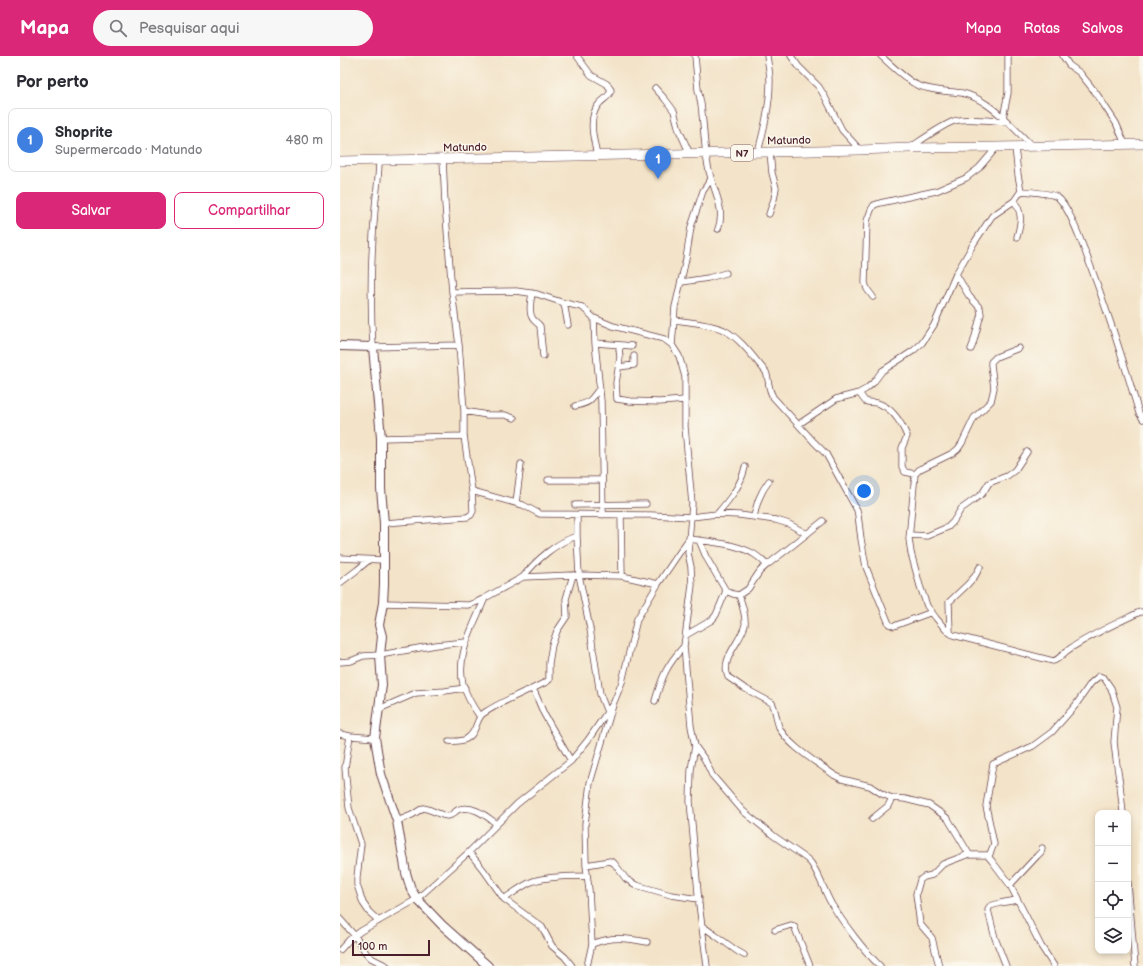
<!DOCTYPE html>
<html lang="pt">
<head>
<meta charset="utf-8">
<style>
	:root { --surface:#fff; --page:#f7f7f7; --text:#2b2b33; --muted:#7c7c81; --line:#e1e1e2; --accent:#db2777 }
	body { margin:0; font-family:"Balsamiq Sans",sans-serif; background:var(--page); color:var(--text) }
	.controls { position:absolute; right:12px; bottom:12px; display:grid; overflow:hidden; border-radius:8px; box-shadow:0 2px 6px #0003 }
	.controls button { width:36px; height:36px; display:grid; place-items:center; padding:0; border:0; border-bottom:1px solid var(--line); background:var(--surface); color:var(--text); font:20px sans-serif }
	.scale { position:absolute; left:12px; bottom:10px; width:78px; box-sizing:border-box; padding-left:4px; border:2px solid #4a1f2b; border-top:0; font-size:11px; line-height:14px; white-space:nowrap; color:#4a1f2b; -webkit-text-stroke:3px #fbf7ec; paint-order:stroke }
	.you { position:absolute; left:524px; top:435px; width:14px; height:14px; margin:-10px; border:3px solid #fff; border-radius:50%; background:#1a73e8; box-shadow:0 0 0 6px #1a73e833 }
	.badge { display:grid; place-items:center; width:26px; height:26px; border-radius:50%; background:var(--accent); color:#fff; font-size:13px; font-weight:700 }
	.pin { position:absolute; translate:-50% -33px; filter:drop-shadow(0 1px 2px #0008) }
	.pin::after { content:''; position:absolute; top:21px; width:14px; height:12px; background:inherit; clip-path:polygon(0 0,100% 0,50% 100%) }
	.list { margin:0; padding:0; list-style:none }
	h2 { display:flex; justify-content:space-between; align-items:center; height:52px; margin:0; padding:0 16px; font-size:17px }
	h2 small { font-size:13px; font-weight:400; color:var(--muted) }
	.list li { display:grid; grid-template-columns:26px 1fr auto; gap:12px; align-items:center; box-sizing:border-box; height:64px; margin:0 8px 8px; padding:0 8px; border:1px solid var(--line); border-radius:8px }
	.list b { display:block; font-size:15px; white-space:nowrap }
	.list p { margin:0; font-size:13px; white-space:nowrap; color:var(--muted) }
	.list em { font-size:13px; font-style:normal; color:var(--muted) }
	.actions { display:flex; gap:8px; padding:12px 16px }
	.actions a { flex:1; padding:9px 0; border:1px solid var(--accent); border-radius:8px; text-align:center; font-size:14px; color:var(--accent) }
	.actions .main { background:var(--accent); color:#fff }
	.icon { flex:none; width:22px; height:22px; fill:none; stroke:currentColor; stroke-width:2; stroke-linecap:round; stroke-linejoin:round }
	.map { position:relative; flex:none; width:803px; height:910px; overflow:hidden }
	header { display:flex; align-items:center; gap:24px; box-sizing:border-box; height:56px; padding:0 20px; background:var(--accent); color:#fff }
	header strong { font-size:19px }
	nav { display:flex; gap:22px; margin-inline-start:auto; font-size:14px }
	.search { width:280px; height:36px; background:var(--page); display:flex; align-items:center; gap:10px; box-sizing:border-box; padding:0 14px; border-radius:22px; color:var(--muted); font-size:15px }
	main { display:flex }
	aside { flex:1; background:var(--surface) }
	.map>svg:first-child { display:block }
	.lines { fill:none; stroke-linecap:round; stroke-linejoin:round }
	.street-casing { stroke:#633c43; stroke-width:7 }
	.secondary-casing { stroke:#633c43; stroke-width:10 }
	.primary-casing { stroke:#633c43; stroke-width:10 }
	.street { stroke:#fff; stroke-width:5.5 }
	.secondary { stroke:#fff; stroke-width:8 }
	.primary { stroke:#fff; stroke-width:9 }
	.labels { text-anchor:middle; stroke-width:3; stroke-linejoin:round; paint-order:stroke }
	.shield { fill:#fbf7ec; stroke:#7f6065; stroke-width:1 }
	.shield-label { font-size:10px; font-weight:bold; fill:#4a1f2b }
	.street-label { font-size:11px; fill:#4a1f2b; stroke:#fbf7ec }
</style>
</head>
<body>
<header>
<strong>Mapa</strong>
<div class="search"><svg class="icon" aria-label="search" viewBox="0 0 24 24"><circle cx="10" cy="10" r="6"/><path d="M15 15l6 6"/></svg>Pesquisar aqui</div>
<nav><a>Mapa</a><a>Rotas</a><a>Salvos</a></nav>
</header>
<main>
<aside>
<h2>Por perto<small></small></h2>
<ul class="list">
<li><span class="badge" style="background:#3f7fe0">1</span><div><b>Shoprite</b><p>Supermercado · Matundo</p></div><em>480 m</em></li>
</ul>
<div class="actions"><a class="main">Salvar</a><a>Compartilhar</a></div>
</aside>
<div class="map">
<svg width="803" height="910" viewBox="0 0 803 910">
	<rect width="100%" height="100%" fill="#fbf7ec"/>
	<filter id="ink" filterUnits="userSpaceOnUse"><feTurbulence type="fractalNoise" baseFrequency=".025" numOctaves="2"/><feDisplacementMap in="SourceGraphic" scale="8" xChannelSelector="R" yChannelSelector="G"/><feConvolveMatrix kernelMatrix="1 2 1 2 8 2 1 2 1" color-interpolation-filters="sRGB"/></filter>
	<filter id="wash" filterUnits="userSpaceOnUse"><feTurbulence type="fractalNoise" baseFrequency=".012" numOctaves="4" result="noise"/><feDisplacementMap in="SourceGraphic" scale="16" xChannelSelector="R" yChannelSelector="G"/><feGaussianBlur stdDeviation="0.9" result="paint"/><feColorMatrix in="noise" values="0 0 0 0 0 0 0 0 0 0 0 0 0 0 0 0 0 1.4 0 .05"/><feComposite in="paint" operator="in"/></filter>
	<g filter="url(#wash)">
		<rect width="100%" height="100%" fill="#f3e3c8"/>
	</g>
	<g filter="url(#ink)">
		<g class="lines">
			<g class="street-casing">
				<path id="street" d="M 237,0 L 251,19 L 267,28 L 271,34 C 270,41 263,43 259,48 C 247,62 254,84 257,100
					M 355,0 C 356,11 357,23 358,34 C 360,42 362,50 362,58 C 365,80 364,101 371,122 C 376,138 385,156 378,173
					M 451,0 L 459,11 L 479,31 L 485,41 L 502,74 L 520,94
					M 541,0 C 550,8 566,24 577,29 C 590,35 607,35 622,37 C 640,41 655,54 668,66
					M 723,0 L 729,9 L 740,17 L 756,37 L 776,67 L 785,88
					M 315,32 L 325,43 L 334,55 L 339,74 L 350,98
					M 663,62 L 668,37 L 668,0
					M 571,91 C 583,83 601,70 614,65 C 628,61 653,65 668,66 L 692,90
					M 418,96 C 424,73 430,49 430,25 C 430,17 428,8 427,0
					M 39,104 C 39,121 36,137 35,153 C 31,198 30,246 33,291 L 119,289
					M 681,135 C 690,136 711,137 717,141 C 728,148 740,183 745,195 C 765,248 783,302 799,357 L 803,363
					M 674,145 C 683,157 681,167 677,181
					M 429,158 L 434,143 L 436,132 L 432,117 L 430,96
					M 616,218 L 629,240 L 640,252 L 641,258 L 633,288 L 631,293
					M 342,226 L 368,222 L 386,217
					M 112,236 L 176,235 L 197,238 L 224,247 L 242,251 L 254,262 L 273,270 L 324,283 L 332,289 L 339,300 L 342,310 L 345,321 L 345,371 L 352,448 L 348,497 L 351,511 L 352,529 L 344,590 L 351,670 L 355,690 L 351,714 L 350,745 L 359,848 L 367,910
					M 192,237 C 191,244 188,257 193,263 C 195,266 198,267 200,270 L 203,300
					M 533,241 L 527,233 L 525,227 L 527,165 L 531,154 L 534,149 L 540,147 L 596,135 L 626,122 L 639,112 L 657,91
					M 224,247 L 228,269
					M 254,262 L 255,287 L 261,345 L 263,459
					M 334,264 C 349,266 371,268 384,274 C 401,283 413,301 426,316 C 430,326 427,331 433,341 L 474,386 L 486,398 L 517,454 L 518,459 L 521,483 L 526,511 L 549,568 L 554,570 L 592,556
					M 255,287 L 282,289
					M 332,289 L 335,251 L 346,203 L 351,171 L 363,135 L 371,123
					M 292,290 L 282,289 L 279,293 L 280,301 L 276,327 L 277,343 L 290,345 L 319,346 L 345,344
					M 679,292 L 656,301 L 651,306 L 651,309 L 654,332 L 651,345 L 634,362 L 622,387 L 618,393 L 613,397 L 580,413 L 575,418 L 569,483 L 571,497 L 580,530 L 587,550 L 596,562 L 606,574 L 613,579 L 713,605 C 719,604 722,598 728,594 C 750,579 775,568 800,556 L 803,556
					M 279,311 L 294,309 L 294,300
					M 519,337 L 525,345 C 529,347 533,346 537,347 C 552,351 561,366 567,380 L 562,392 L 562,411 L 565,416 L 575,418
					M 235,350 C 250,347 250,345 259,333
					M 124,355 L 147,359 L 165,359 L 174,362
					M 459,368 L 496,343 L 519,337 L 526,333 L 533,327 L 542,315 L 573,295 L 582,287 L 594,269 L 616,218 L 634,187 L 652,160 L 674,145 L 681,135 L 678,119 L 675,91
					M 41,382 L 124,380
					M 208,424 L 262,424
					M 132,435 L 183,449 L 196,456 L 200,458 L 311,459 L 351,461 L 377,458 L 399,459 L 436,464 L 449,468 L 467,478
					M 176,447 L 181,408
					M 235,449 L 306,448
					M 377,458 C 389,444 401,430 405,411
					M 237,459 L 237,480
					M 281,459 L 282,520
					M 414,461 C 417,446 420,437 429,425
					M 44,467 L 127,461 L 131,459 L 133,455 L 132,435 L 124,380 L 124,355 L 119,289 L 112,236 L 105,148 L 103,103
					M 570,479 L 587,480 L 608,471 L 613,466 L 621,453 L 642,438 L 649,427 L 667,420 L 675,414 L 687,396
					M 349,483 C 371,486 395,487 414,498 C 419,501 423,505 427,509
					M 359,484 L 366,501 L 386,535 L 393,538 L 399,539 L 408,533 L 420,515 L 427,509 L 453,489 L 483,465
					M 0,502 L 43,504
					M 183,521 C 196,504 217,486 237,480 L 239,519 L 250,573 L 260,638 L 267,656
					M 0,527 L 17,514 L 29,504
					M 399,539 C 402,548 406,559 405,569 C 401,586 380,602 388,621 L 404,632 L 432,647 C 436,654 436,663 439,671 C 447,689 478,707 494,719 L 502,723 L 530,730 L 542,738 L 552,742 L 565,743 L 589,749 L 602,758 L 608,763 L 629,798 L 631,799 L 647,799 L 652,805 L 670,829 L 686,860 L 701,890 L 714,910
					M 43,547 L 128,549 L 137,546 L 145,542 L 183,521 L 233,519 L 282,520 L 318,528
					M 610,577 L 609,546 L 627,529 L 635,520 L 640,511
					M 346,579 L 372,564 L 376,559 L 386,535
					M 0,606 L 11,605 L 23,600 L 40,599 L 96,589 L 126,586
					M 192,633 L 206,626 L 209,624 L 209,607 L 212,589 L 217,575 L 227,560 L 226,543 L 233,519
					M 315,645 C 322,620 327,609 344,590
					M 39,653 L 76,637 L 105,635 L 125,632
					M 140,661 C 133,651 126,640 123,628 C 116,598 134,569 145,542
					M 0,678 L 10,680 L 35,682
					M 10,680 L 5,712 L 9,752 L 21,788 L 17,821 L 17,829 L 23,847 L 29,856 L 39,865
					M 109,685 C 123,686 131,684 136,670 C 138,665 139,660 144,657 C 157,648 172,642 186,635 L 192,633 L 195,637 L 204,658 L 231,705
					M 355,690 L 365,704 L 372,719 L 403,755 L 434,780 L 467,803 L 471,807 C 480,820 484,835 492,849 C 504,868 524,895 540,910
					M 532,763 L 548,750 L 552,742
					M 57,765 L 72,759 L 83,752 C 91,753 99,759 107,760 C 113,760 115,754 120,753 C 134,749 147,761 157,768
					M 129,796 L 145,816 L 164,843 L 202,871 L 212,890 L 225,901 L 232,910
					M 649,800 L 654,788 L 646,750 L 653,708 L 693,690 L 712,676 L 735,650 L 751,627 L 759,620 L 764,622 L 771,632 L 777,651 L 774,686 L 776,703 L 780,729 L 783,757
					M 246,809 L 270,805 L 274,807 L 286,823 L 296,829 L 331,839 L 359,843
					M 788,827 L 795,910
					M 670,829 L 697,800 L 701,796 L 702,792
					M 164,843 C 173,837 182,830 191,826 C 205,820 232,820 247,820
					M 0,863 L 15,880 L 26,897 L 31,902 L 47,910
					M 362,870 L 375,879 L 397,895 L 404,899
					M 435,874 L 451,869 L 454,870 L 470,910
					M 252,888 C 272,880 286,882 307,886
					M 0,894 L 9,884 L 21,875 L 77,843 L 129,796 L 177,748 L 231,705 L 248,684 L 274,646 L 282,626 L 297,563 L 318,528 L 348,484
					M 247,910 L 252,888 L 249,834 L 246,809 L 245,768 L 250,727 L 273,649
					M 599,910 L 592,882 L 580,868 L 576,838 L 580,824 L 584,821 L 592,819 L 603,808 L 629,798
					M 666,910 L 655,882 L 648,854 L 650,850 L 660,847 L 677,844"/>
			</g>
			<g class="secondary-casing">
				<path id="secondary" d="M 0,290 L 33,291 L 41,382 L 41,433 L 44,467 L 44,528 L 43,547 L 39,569 L 42,580 L 40,599 L 42,629 L 35,682 L 41,718 L 57,765 L 66,817 L 71,833 L 77,843 L 102,869 L 148,910"/>
			</g>
			<g class="primary-casing">
				<path id="primary" d="M 0,105 L 520,94 L 569,92 L 657,91 L 803,88"/>
			</g>
			<use href="#street" class="street"/>
			<use href="#secondary" class="secondary"/>
			<use href="#primary" class="primary"/>
		</g>
	</g>
	<g class="labels">
		<rect class="shield" x="391" y="89" width="22" height="16" rx="3"/>
		<g class="shield-label">
			<text x="402" y="101">N7</text>
		</g>
		<g class="street-label">
			<text transform="translate(449 84) rotate(-1)" y="4">Matundo</text>
			<text transform="translate(125 91) rotate(-1)" y="4">Matundo</text>
		</g>
	</g>
</svg>
<div class="controls">
<button>+</button>
<button>−</button>
<button><svg class="icon" aria-label="locate" viewBox="0 0 24 24"><circle cx="12" cy="12" r="6"/><path d="M12 2v4M12 18v4M2 12h4M18 12h4"/></svg></button>
<button><svg class="icon" aria-label="layers" viewBox="0 0 24 24"><path d="M12 4l9 5-9 5-9-5zM3 14l9 5 9-5"/></svg></button>
</div>
<div class="scale">100 m</div>
<div class="you"></div>
<div class="pin badge" style="left:318px;top:123px;background:#3f7fe0">1</div>
</div>
</main>
</body>
</html>
